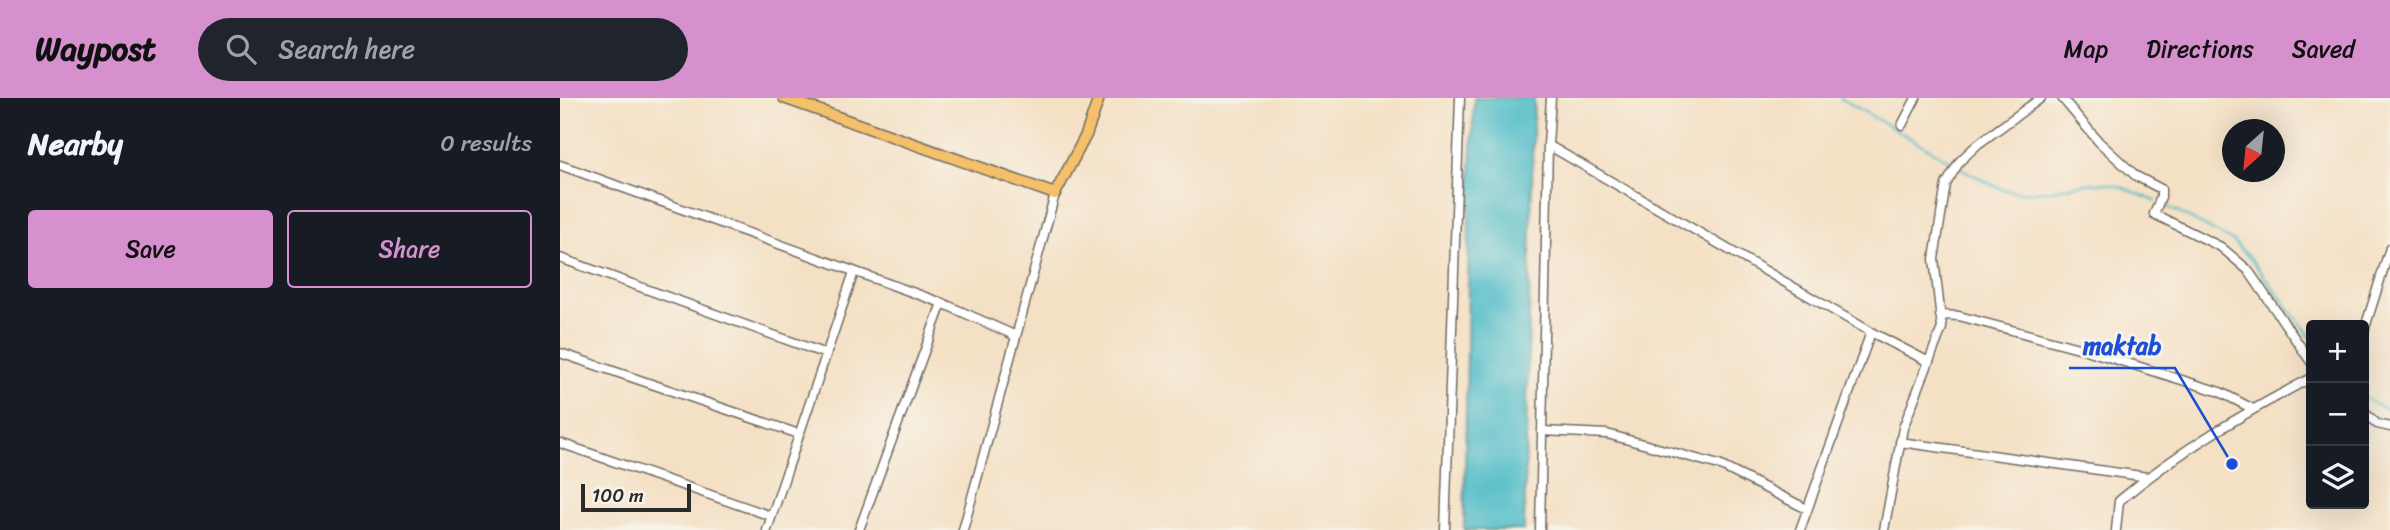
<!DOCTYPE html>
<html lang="en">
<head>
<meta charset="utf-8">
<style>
	:root { --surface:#171b24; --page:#20242c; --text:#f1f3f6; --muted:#9ea1a6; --line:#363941; --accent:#d690ce }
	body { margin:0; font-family:Sriracha,sans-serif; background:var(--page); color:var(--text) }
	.controls { position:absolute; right:21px; bottom:21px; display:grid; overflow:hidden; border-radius:7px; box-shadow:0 7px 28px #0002 }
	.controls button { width:63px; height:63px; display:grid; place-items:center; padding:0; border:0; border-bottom:2px solid var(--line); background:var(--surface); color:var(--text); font:35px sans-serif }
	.compass { position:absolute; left:1662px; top:21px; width:63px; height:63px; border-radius:50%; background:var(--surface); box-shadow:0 7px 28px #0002; rotate:207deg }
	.scale { position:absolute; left:21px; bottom:18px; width:110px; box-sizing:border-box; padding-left:7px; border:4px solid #2b2b2b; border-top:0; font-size:19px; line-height:24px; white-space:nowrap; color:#2b2b2b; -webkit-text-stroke:5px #f7f3e8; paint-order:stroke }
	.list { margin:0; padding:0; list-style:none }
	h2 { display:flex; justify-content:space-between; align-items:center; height:91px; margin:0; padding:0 28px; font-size:30px }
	h2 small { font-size:23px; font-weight:400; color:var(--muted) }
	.actions { display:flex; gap:14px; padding:21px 28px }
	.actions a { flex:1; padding:16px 0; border:2px solid var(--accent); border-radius:7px; text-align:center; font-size:24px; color:var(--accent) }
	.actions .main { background:var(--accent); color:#111 }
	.icon { flex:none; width:38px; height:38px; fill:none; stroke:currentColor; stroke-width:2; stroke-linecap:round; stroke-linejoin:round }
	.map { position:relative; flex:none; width:1830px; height:432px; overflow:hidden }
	header { display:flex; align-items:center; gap:42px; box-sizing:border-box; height:98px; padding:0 35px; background:var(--accent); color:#111 }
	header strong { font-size:33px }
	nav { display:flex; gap:38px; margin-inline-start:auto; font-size:24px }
	.search { width:490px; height:63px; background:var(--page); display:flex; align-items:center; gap:18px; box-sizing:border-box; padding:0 24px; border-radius:38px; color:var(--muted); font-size:26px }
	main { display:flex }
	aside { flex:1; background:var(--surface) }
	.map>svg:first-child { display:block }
	.water { fill:#4ebbc8; stroke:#3c737a; stroke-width:2 }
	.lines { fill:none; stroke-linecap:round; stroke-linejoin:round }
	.stream { stroke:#4ebbc8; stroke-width:2.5 }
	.minor-casing { stroke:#716a61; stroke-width:11 }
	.major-casing { stroke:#716a61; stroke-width:13 }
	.minor { stroke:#fff; stroke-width:8 }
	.major { stroke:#f4c16a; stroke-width:10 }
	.leader { fill:none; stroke:#1d4ed8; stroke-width:2.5 }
	.callout-dot { fill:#1d4ed8; stroke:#f7f3e8; stroke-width:2.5 }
	.callout-label { font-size:24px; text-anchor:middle; font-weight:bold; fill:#1d4ed8; stroke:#f7f3e8; stroke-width:6; stroke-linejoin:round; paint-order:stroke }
</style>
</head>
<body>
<header>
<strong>Waypost</strong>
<div class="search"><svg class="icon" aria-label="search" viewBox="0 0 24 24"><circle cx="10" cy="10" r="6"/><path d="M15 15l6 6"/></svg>Search here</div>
<nav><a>Map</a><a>Directions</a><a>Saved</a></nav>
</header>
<main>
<aside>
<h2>Nearby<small>0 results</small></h2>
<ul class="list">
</ul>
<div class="actions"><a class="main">Save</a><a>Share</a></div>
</aside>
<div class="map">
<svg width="1830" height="432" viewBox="0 0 1830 432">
	<rect width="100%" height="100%" fill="#f7f3e8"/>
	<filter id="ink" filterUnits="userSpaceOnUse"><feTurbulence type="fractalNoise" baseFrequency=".0143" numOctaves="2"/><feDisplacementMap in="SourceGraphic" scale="14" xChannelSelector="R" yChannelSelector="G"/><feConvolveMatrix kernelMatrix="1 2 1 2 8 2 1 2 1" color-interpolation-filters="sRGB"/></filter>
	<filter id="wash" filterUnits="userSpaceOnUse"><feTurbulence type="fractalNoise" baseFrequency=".00686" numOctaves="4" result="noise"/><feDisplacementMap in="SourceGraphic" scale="28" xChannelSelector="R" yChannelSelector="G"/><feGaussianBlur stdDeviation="1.57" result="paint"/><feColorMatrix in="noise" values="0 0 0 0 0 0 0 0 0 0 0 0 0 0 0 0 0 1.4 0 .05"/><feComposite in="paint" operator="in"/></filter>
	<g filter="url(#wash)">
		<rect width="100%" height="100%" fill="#f4e0c4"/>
		<path class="water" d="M 914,0 L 974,0 L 964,432 L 904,432 L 909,121 Z"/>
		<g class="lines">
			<path class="stream" d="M 1280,0 L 1394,65
				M 1401,70 C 1415,77 1430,88 1446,92 C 1477,100 1507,86 1538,85 C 1557,84 1577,96 1595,103
				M 1602,106 L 1671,142 L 1690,160 L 1751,239
				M 1804,299 L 1811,304 L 1830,312"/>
		</g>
	</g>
	<g filter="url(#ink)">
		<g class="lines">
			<g class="minor-casing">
				<path id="minor" d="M 1502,0 L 1539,44 L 1576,78 L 1601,91 L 1601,99 L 1594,116 L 1661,149 L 1688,172 L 1751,264
					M 1342,27 L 1356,0
					M 988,47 L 1311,234 L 1369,264
					M 0,67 L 382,205 L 456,238
					M 0,160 L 266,256
					M 1380,217 L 1399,218 L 1526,252 L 1660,294 L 1693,311
					M 1804,233 L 1830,150
					M 0,255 L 239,336
					M 1804,314 L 1817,326 L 1830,329
					M 982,333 L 1047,336 L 1159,367 L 1247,411
					M 1340,344 L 1588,379
					M 0,345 L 211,418
					M 207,432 L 294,174
					M 299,432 L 382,205
					M 403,432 L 495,96
					M 885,432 L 900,0
					M 980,432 L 988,47 L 991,0
					M 1240,432 L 1311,234
					M 1324,432 L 1343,330 L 1382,230 L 1374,161 L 1386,86 L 1400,63 L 1418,46 L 1481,0
					M 1556,432 L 1559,403 C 1617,354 1684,315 1751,280"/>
			</g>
			<g class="major-casing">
				<path id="major" d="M 224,0 L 495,96 L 526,37 L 539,0"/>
			</g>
			<use href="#minor" class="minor"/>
			<use href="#major" class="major"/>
		</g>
	</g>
	<path class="leader" d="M1672 366L1615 270H1509"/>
	<circle class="callout-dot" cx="1672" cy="366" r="7"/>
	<g class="callout-label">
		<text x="1562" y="256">maktab</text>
	</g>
</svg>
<div class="controls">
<button>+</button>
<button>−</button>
<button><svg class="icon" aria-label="layers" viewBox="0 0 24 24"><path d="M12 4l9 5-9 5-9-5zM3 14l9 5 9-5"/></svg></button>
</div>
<svg class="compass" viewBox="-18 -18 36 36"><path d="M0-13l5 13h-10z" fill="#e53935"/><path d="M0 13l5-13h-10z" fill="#9ea1a6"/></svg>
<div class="scale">100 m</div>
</div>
</main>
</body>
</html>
